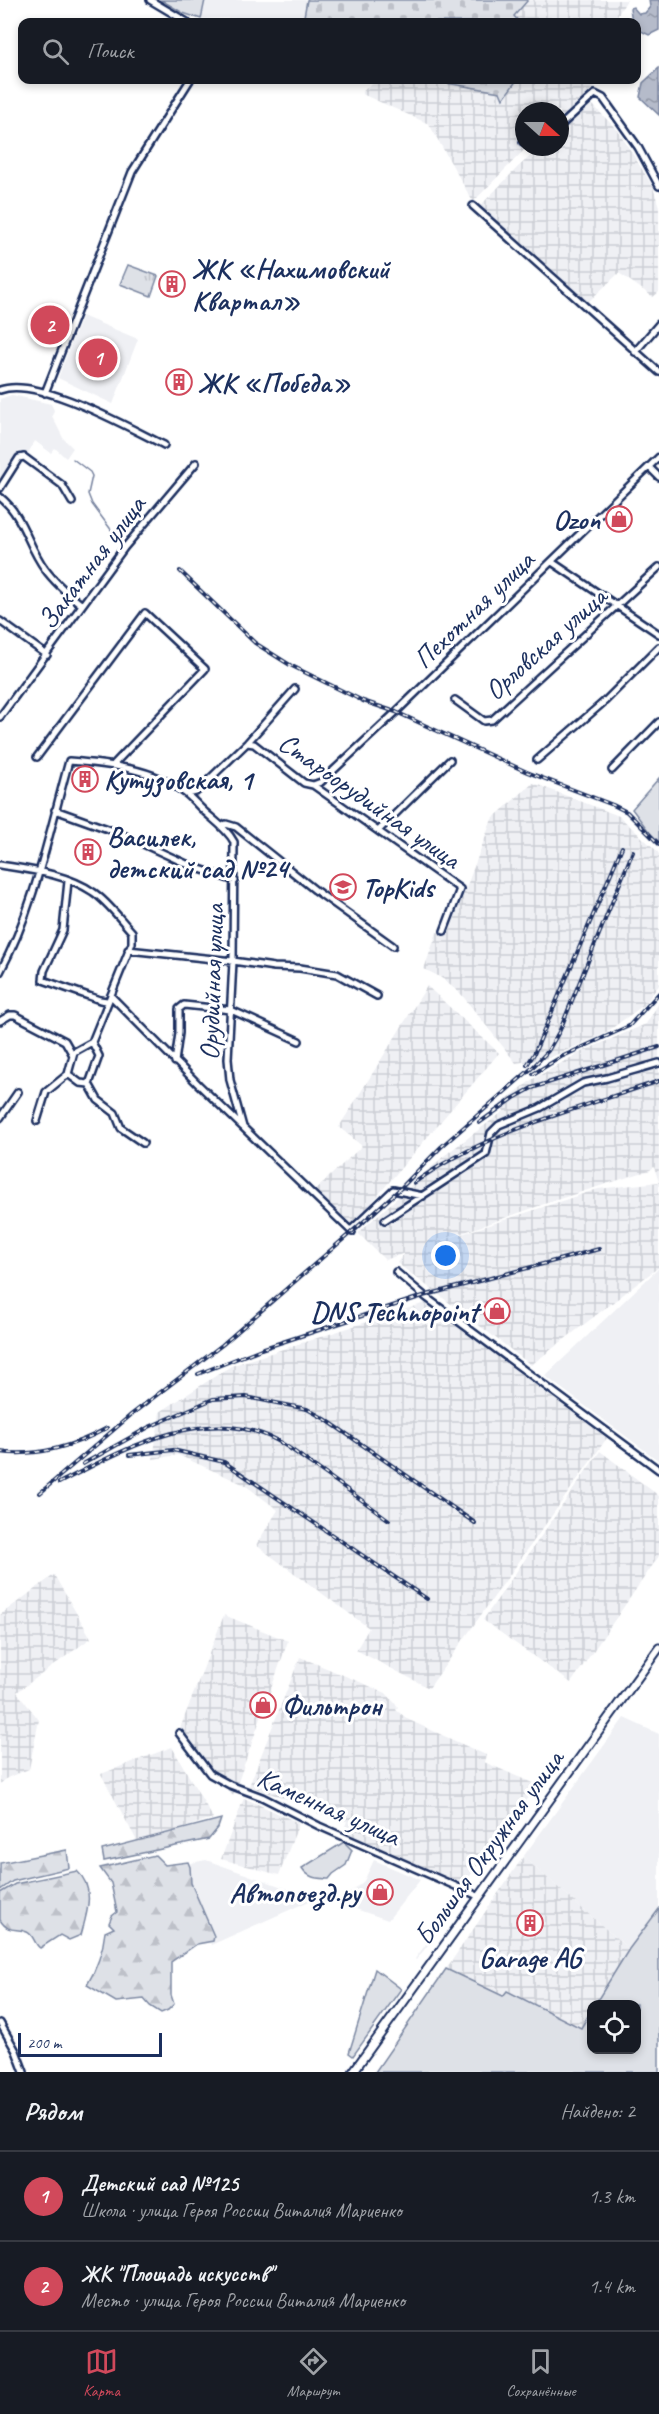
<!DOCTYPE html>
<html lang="ru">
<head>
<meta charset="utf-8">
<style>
	:root { --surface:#171b24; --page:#20242c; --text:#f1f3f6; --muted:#9ea1a6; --line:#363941; --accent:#d1495b }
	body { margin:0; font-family:Caveat,sans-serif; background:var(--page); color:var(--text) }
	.controls { position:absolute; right:18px; bottom:18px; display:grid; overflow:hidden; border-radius:12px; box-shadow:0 3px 9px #0003 }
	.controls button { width:54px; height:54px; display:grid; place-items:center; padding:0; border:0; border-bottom:2px solid var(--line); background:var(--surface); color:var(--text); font:30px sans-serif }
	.compass { position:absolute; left:515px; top:102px; width:54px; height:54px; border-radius:50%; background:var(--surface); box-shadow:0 3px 9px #0003; rotate:111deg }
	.scale { position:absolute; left:18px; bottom:15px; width:144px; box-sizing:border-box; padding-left:6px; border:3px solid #1b2f5e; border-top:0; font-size:16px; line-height:21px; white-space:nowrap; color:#1b2f5e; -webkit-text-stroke:4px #fff; paint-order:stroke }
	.you { position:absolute; left:446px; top:1256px; width:21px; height:21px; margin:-15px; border:4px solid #fff; border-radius:50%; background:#1a73e8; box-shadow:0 0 0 9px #1a73e833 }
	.badge { display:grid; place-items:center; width:39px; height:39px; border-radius:50%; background:var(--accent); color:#fff; font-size:20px; font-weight:700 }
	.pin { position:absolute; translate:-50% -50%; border:3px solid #fff; box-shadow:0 2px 6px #0006 }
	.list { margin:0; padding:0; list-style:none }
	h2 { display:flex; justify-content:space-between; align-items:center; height:78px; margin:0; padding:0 24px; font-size:26px }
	h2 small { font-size:20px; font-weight:400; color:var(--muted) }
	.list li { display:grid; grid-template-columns:39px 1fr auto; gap:18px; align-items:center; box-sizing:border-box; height:90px; padding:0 24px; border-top:2px solid var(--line) }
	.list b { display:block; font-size:22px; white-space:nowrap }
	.list p { margin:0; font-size:20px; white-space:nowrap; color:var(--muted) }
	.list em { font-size:20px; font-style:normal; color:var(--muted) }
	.icon { flex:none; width:33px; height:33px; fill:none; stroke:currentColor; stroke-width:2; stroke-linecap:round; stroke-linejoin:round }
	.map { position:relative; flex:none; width:659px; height:2072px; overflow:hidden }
	.search { position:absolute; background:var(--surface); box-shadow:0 3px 9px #0003; left:18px; right:18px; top:18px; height:66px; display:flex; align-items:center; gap:15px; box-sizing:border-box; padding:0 21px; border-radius:12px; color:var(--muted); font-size:22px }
	.sheet { height:258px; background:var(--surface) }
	nav { display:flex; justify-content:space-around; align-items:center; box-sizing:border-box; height:84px; border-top:2px solid var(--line); background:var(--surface); font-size:16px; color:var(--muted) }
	nav a { display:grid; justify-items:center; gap:3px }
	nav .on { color:var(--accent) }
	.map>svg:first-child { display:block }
	.built { fill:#eff0f4 }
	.industrial { fill:url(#industrial-grid) }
	.green { fill:#dee1e7; stroke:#7c88a2; stroke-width:1.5 }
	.forest { fill:url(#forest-firs); stroke:#7c88a2; stroke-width:1.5 }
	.cemetery { fill:url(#cemetery-stones); stroke:#7c88a2; stroke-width:1.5 }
	.park { fill:url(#park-tufts); stroke:#7c88a2; stroke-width:1.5 }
	.water { fill:url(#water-ripples); stroke:#77839f; stroke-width:1.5 }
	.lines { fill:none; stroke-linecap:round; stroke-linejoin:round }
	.stream { stroke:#77839f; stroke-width:1.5 }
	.minor-casing { stroke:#1b2f5e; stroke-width:10 }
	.major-casing { stroke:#1b2f5e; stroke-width:11 }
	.minor { stroke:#fff; stroke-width:5 }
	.major { stroke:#fff; stroke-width:7 }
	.rail-casing { stroke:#1b2f5e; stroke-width:4 }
	.rail { stroke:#fff; stroke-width:1.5; stroke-dasharray:4.5; stroke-linecap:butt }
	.labels { text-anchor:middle; stroke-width:6; stroke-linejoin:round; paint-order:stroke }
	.poi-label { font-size:28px; font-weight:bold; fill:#1b2f5e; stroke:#fff; text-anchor:start }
	.street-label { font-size:28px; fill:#1b2f5e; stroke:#fff }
</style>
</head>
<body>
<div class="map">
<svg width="659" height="2072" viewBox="0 0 659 2072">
	<defs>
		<pattern id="industrial-grid" width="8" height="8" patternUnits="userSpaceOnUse" patternTransform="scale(1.5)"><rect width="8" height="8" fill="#eff0f4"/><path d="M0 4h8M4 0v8" fill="none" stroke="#ccced4"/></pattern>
		<pattern id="forest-firs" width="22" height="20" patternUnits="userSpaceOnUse" patternTransform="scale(1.5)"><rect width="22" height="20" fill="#dee1e7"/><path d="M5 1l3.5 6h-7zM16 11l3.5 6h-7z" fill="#bec1c9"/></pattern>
		<pattern id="cemetery-stones" width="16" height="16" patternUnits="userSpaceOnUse" patternTransform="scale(1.5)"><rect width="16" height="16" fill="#dee1e7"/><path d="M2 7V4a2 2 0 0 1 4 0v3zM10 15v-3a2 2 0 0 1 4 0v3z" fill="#bec1c9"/></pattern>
		<pattern id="park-tufts" width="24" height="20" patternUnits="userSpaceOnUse" patternTransform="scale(1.5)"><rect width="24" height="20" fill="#dee1e7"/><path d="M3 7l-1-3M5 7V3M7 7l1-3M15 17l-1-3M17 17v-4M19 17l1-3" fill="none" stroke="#bec1c9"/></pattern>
		<pattern id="water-ripples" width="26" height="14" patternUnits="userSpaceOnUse" patternTransform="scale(1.5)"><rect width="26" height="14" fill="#b5bbca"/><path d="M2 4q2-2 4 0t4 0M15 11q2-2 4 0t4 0" fill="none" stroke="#9298a7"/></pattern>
	</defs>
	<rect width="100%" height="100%" fill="#fff"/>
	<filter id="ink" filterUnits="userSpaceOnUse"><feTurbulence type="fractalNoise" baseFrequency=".0167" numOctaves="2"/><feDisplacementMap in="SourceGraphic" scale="12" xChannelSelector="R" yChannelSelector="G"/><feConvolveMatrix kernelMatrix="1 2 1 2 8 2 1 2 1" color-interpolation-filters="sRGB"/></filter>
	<g filter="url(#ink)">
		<path class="built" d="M 205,0 L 307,0 L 303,22 L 252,22 L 243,18 L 201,19 Z
			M 82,316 L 138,339 L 113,404 L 58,378 Z
			M 12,395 L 51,404 L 54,410 L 52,416 L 63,438 L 73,448 L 66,458 L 55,448 L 51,453 L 35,441 L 27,455 L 19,451 L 0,482 L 0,399 Z
			M 659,1268 L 659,1461 L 545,1376 Z
			M 624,1718 L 659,1734 L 659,1909 L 629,1949 L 523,1857 Z
			M 206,1860 L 288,1889 L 316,1898 L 211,1945 L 188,1873 L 191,1863 Z
			M 374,1860 L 420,1880 L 388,1920 L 338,1903 L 364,1881 Z
			M 455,1894 L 461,1897 L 460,1905 L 416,1960 L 415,1959 L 429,1940 L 424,1936 Z"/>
		<path class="industrial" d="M 528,0 L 627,0 L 613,22 L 519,22 L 514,16 Z
			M 380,80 L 428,80 L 500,92 L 503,99 L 517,80 L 600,80 L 560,123 L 560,111 L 524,111 L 524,147 L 527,147 L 473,202 L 429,124 L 362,94 L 365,88 Z
			M 592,104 L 619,132 L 653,187 L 659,207 L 659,292 L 653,297 L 619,273 L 588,302 L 480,206 L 518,167 L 541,147 L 560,147 L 560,131 Z
			M 533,783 L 619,816 L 657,851 L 659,854 L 659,985 L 645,1004 L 604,1034 L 549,1058 L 516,1063 L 461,994 L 440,977 L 424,969 L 437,932 L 448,936 L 492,819 Z
			M 427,986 L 499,1053 L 350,1228 L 312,1193 L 362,1146 L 339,1127 Z
			M 659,1003 L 659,1182 L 654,1167 L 650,1170 L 547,1203 L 385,1260 L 358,1233 L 445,1155 L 504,1111 L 500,1104 L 533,1079 L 581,1052 L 646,1024 Z
			M 659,1182 L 659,1267 L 531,1365 L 397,1263 L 404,1253 L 598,1189 Z
			M 425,1303 L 607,1438 L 429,1688 L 356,1650 L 369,1628 L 256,1545 L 278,1510 L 245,1485 L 178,1455 L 153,1459 L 160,1412 L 231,1366 Z
			M 600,1451 L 659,1496 L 659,1556 L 571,1683 L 483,1620 Z
			M 54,1575 L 91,1638 L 17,1692 L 39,1720 L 29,1769 L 7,1778 L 0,1784 L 0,1615 Z
			M 224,1615 L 288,1641 L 233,1796 L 179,1731 Z
			M 300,1657 L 386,1693 L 398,1707 L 396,1710 L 409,1720 L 486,1755 L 484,1762 L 537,1785 L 464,1884 L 343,1832 L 347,1821 L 340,1821 L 317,1813 L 318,1810 L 249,1786 Z
			M 172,1747 L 213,1818 L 138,1843 L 101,1774 Z
			M 244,1798 L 299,1823 L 279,1875 L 221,1859 Z
			M 523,1857 L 629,1949 L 595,2004 L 592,2004 L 591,2011 L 581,2028 L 508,1991 L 504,1996 L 446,1969 Z"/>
		<path class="green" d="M 161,0 L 205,0 L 201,19 L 183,13 Z
			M 659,778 L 659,845 L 632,809 Z
			M 344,1842 L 352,1850 L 346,1865 L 333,1874 L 329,1879 C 317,1878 309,1879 302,1868 Z
			M 659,1909 L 659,2072 L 375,2072 L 446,1969 L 503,1996 L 507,1991 L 581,2028 L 591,2011 L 592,2050 L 636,2050 L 636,2004 L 595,2004 L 629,1949 Z
			M 375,1969 L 401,1989 L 353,2056 L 349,2053 Z"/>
		<path class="forest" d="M 221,1819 L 218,1828 L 209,1839 L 104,1861 L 102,1850 Z
			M 67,1850 L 69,1868 L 13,1881 L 0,1890 L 0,1863 Z
			M 155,1855 L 165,1865 L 188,1862 L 190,1867 L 191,1883 L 214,1936 L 213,1941 L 197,1944 L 171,1962 L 171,1995 L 174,2004 L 168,2010 L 161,2013 L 150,2006 L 144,1999 L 116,2002 L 87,1985 C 96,1970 103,1950 105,1932 L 114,1928 L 109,1923 L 112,1916 L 117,1912 L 111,1883 L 100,1868 Z
			M 77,1871 C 96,1888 87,1913 81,1935 L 69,1940 L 60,1935 L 40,1948 C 34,1944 34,1935 27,1932 C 16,1927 9,1934 0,1920 L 0,1893 L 15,1884 Z"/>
		<path class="cemetery" d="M 307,0 L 528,0 L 514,16 L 519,22 L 303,22 Z
			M 428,80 L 517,80 L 503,99 L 500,92 Z"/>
		<path class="park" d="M 128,265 L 158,276 L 151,296 L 120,284 Z"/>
		<path class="water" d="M 649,0 L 659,0 L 659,30 L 649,35 L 637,29 L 636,22 L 632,22 L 630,8 L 633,7 L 639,14 L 645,13 L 650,7 Z
			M 659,68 L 659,115 L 640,97 L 643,83 Z"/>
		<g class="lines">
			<path class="stream" d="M 73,459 L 90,472 L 92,476 L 88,494 L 92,504 L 115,535"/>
			<g class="minor-casing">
				<path id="minor" d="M 150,0 L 187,22
					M 560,126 L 595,94 L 603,98 L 638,147 L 659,186
					M 523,142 L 524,141
					M 536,147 L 537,147
					M 473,206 L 659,372
					M 635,352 L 659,324
					M 0,390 C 38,376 127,427 164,445
					M 45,393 L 132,172 L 190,80
					M 649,467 L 659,477
					M 0,488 L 19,458 L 24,457 L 62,485 L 72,502
					M 0,497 C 24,516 27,545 45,569 C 55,583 68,594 82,605
					M 552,562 L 659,634
					M 0,621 L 47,655
					M 455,700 L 484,721 L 492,720 L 659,567
					M 0,717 L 124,548 L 196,463
					M 247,743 L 254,744 L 304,783 L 313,785 L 460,889 L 444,931
					M 37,757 L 145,613 L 205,669 L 114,764
					M 537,760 L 605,701 L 659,647
					M 612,770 L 659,722
					M 313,785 L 321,782 L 396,712 L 659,457
					M 188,794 L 196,792 L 247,743 L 295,689
					M 55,810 L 119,833 L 191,866 L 235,881
					M 222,827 L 226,824 L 236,827 L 315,890 L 393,946
					M 378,831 L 450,760
					M 0,865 C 31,870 67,874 93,892 C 107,901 120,919 132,932 L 132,943 L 92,1042 L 99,1056 L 89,1084 L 98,1100 L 115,1113 L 121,1128 L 143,1143
					M 68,881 L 63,930 L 44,971 L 43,980 L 100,1000 L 107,1001
					M 128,950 L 233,961 L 274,967 L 300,968 L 337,974 L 377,996
					M 0,972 C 35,907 49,832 69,761 C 108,764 153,768 185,793 C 192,798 198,806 205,812 C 215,821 228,830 234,842 L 233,961 L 228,1059 L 230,1080 L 243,1127
					M 111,996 L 199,1085 L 352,1232
					M 0,1021 L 10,1015 L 15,1015 L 65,1041 L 73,1055
					M 175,1062 L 179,1033 L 179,1009 L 184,1005 L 231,1010 L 299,1041
					M 68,1074 L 74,1052 L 92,1042
					M 0,1118 L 18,1092
					M 37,1121 L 46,1092 L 68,1074 L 80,1083 L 89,1084
					M 385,1220 L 486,1154 L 491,1133 L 499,1125 L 540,1108 L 583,1083 L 607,1078 L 659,1063
					M 349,1229 L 352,1229 L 393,1190 L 423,1196
					M 396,1272 L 427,1298 L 659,1470
					M 179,1733 L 210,1774 L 230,1785 L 262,1797 L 319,1826 L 478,1896
					M 0,2023 L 16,2051 L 24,2072"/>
			</g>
			<g class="major-casing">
				<path id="major" d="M 353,2072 L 659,1648"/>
			</g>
			<use href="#minor" class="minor"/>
			<use href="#major" class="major"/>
			<g class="rail-casing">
				<path id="rail" d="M 180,571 L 255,643 L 290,665 L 363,701 L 396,712 L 527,772 L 613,805 L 627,812 L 659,844
					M 527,1065 L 534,1054 L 622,847
					M 533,1074 L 561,1057 L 629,1026 L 659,993
					M 479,1123 L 514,1098 L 532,1088 L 659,1047
					M 414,1183 C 484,1132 578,1109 659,1081
					M 198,1374 L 261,1349 L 423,1296 L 599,1249
					M 0,1452 C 37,1457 75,1446 107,1428
					M 129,1455 L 173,1450 L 224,1462 L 427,1599
					M 83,1464 L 149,1427 L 213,1399 L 246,1397 L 307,1409 L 325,1419 L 475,1523
					M 59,1483 C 123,1450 204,1403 276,1440 C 289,1447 299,1455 310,1463 C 337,1482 363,1501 389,1520
					M 40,1493 L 132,1414 L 222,1345 L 371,1215 L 401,1188 L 441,1147 L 532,1068 L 548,1051 L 560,1030 L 633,851"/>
			</g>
			<use href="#rail" class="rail"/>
		</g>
	</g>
	<defs>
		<g id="building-ring" transform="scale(1.35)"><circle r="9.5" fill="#fff" stroke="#d1495b" stroke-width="1.5"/><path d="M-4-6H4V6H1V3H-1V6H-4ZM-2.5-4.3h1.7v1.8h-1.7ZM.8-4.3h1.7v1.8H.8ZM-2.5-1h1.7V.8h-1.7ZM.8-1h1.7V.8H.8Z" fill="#d1495b"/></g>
		<g id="shop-ring" transform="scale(1.35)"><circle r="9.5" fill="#fff" stroke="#d1495b" stroke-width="1.5"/><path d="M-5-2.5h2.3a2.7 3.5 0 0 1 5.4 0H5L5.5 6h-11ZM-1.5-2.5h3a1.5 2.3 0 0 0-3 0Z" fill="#d1495b"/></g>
		<g id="school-ring" transform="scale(1.35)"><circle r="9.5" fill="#fff" stroke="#d1495b" stroke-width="1.5"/><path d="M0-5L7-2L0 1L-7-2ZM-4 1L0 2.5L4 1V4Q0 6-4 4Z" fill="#d1495b"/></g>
	</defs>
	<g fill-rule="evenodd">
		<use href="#building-ring" x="172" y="284"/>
		<use href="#building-ring" x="179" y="382"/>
		<use href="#shop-ring" x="619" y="519"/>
		<use href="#building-ring" x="85" y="779"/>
		<use href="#building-ring" x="88" y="852"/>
		<use href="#school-ring" x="343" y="887"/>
		<use href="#shop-ring" x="497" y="1311"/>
		<use href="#shop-ring" x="263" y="1705"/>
		<use href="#shop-ring" x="380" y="1892"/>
		<use href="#building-ring" x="530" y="1923"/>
	</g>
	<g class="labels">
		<g class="poi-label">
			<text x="192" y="278">ЖК «Нахимовский<tspan x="192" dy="32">Квартал»</tspan></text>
			<text x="198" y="392">ЖК «Победа»</text>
			<text x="600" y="529" text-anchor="end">Ozon</text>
			<text x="104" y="789">Кутузовская, 1</text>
			<text x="107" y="846">Василек,<tspan x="107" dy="32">детский сад №24</tspan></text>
			<text x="362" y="897">TopKids</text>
			<text x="478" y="1321" text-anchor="end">DNS Technopoint</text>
			<text x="282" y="1715">Фильтрон</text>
			<text x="360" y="1902" text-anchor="end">Автопоезд.ру</text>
			<text x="530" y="1967" text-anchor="middle">Garage AG</text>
		</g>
		<g class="street-label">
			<text transform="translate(91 562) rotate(-53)" y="10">Закатная улица</text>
			<text transform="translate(473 609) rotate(-44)" y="10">Пехотная улица</text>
			<text transform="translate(545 643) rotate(-42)" y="10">Орловская улица</text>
			<text transform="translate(370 800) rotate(35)" y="10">Староорудийная улица</text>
			<text transform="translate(211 982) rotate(-88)" y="10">Орудийная улица</text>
			<text transform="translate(329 1806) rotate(24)" y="10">Каменная улица</text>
			<text transform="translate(488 1847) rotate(-54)" y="10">Большая Окружная улица</text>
		</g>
	</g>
</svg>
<div class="controls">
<button><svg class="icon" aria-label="locate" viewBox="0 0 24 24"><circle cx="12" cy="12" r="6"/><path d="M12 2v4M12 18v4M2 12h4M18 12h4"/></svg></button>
</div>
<svg class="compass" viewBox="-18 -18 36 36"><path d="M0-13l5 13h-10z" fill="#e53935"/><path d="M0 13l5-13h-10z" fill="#9ea1a6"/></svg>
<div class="scale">200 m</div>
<div class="you"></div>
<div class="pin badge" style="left:98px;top:358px">1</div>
<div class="pin badge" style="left:50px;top:325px">2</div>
<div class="search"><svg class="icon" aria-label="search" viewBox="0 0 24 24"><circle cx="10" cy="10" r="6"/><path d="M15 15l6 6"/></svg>Поиск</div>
</div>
<section class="sheet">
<h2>Рядом<small>Найдено: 2</small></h2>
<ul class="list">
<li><span class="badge">1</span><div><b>Детский сад №125</b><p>Школа · улица Героя России Виталия Мариенко</p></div><em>1.3 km</em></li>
<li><span class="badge">2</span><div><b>ЖК &quot;Площадь искусств&quot;</b><p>Место · улица Героя России Виталия Мариенко</p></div><em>1.4 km</em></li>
</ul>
</section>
<nav>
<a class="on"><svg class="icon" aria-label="map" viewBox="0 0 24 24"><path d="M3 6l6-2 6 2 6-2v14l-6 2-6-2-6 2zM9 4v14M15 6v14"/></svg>Карта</a>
<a><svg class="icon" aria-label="directions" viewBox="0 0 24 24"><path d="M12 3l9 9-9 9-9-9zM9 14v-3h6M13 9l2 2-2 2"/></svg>Маршрут</a>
<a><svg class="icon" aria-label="saved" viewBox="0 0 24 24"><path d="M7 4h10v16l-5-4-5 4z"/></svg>Сохранённые</a>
</nav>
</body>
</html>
